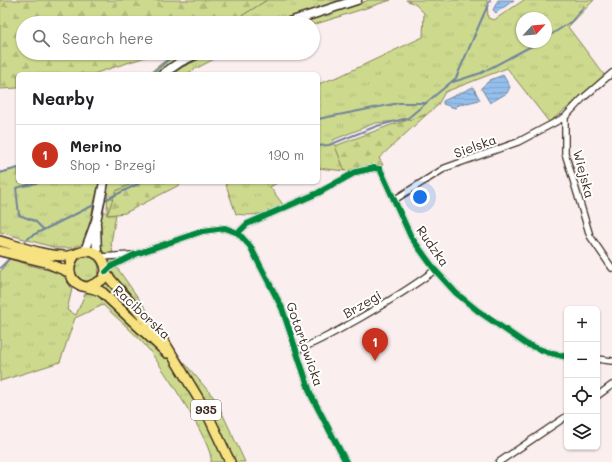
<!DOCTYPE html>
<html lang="en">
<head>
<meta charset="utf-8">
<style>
	:root { --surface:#fff; --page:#f6f6f6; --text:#202124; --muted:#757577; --line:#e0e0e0; --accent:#c8321e }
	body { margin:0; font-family:Mali,sans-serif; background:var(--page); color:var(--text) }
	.controls { position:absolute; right:12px; bottom:12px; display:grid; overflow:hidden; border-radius:6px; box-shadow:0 1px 3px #0004 }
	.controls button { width:36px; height:36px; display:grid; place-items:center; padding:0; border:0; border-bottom:1px solid var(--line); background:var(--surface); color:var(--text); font:20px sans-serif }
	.compass { position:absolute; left:516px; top:12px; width:36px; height:36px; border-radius:50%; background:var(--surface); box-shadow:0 1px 3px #0004; rotate:64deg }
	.you { position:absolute; left:420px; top:197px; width:14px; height:14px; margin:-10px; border:3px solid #fff; border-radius:50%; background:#1a73e8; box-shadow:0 0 0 6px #1a73e833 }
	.badge { display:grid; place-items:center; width:26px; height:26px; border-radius:50%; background:var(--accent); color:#fff; font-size:13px; font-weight:700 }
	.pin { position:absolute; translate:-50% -33px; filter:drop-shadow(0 1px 2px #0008) }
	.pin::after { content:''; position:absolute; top:21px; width:14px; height:12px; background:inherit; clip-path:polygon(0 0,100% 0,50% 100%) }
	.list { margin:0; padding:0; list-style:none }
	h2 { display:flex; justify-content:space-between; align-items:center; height:52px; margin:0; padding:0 16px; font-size:17px }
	h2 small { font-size:13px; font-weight:400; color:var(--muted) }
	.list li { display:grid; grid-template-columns:26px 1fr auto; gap:12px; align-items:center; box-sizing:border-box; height:60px; padding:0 16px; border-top:1px solid var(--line) }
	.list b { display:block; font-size:15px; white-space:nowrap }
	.list p { margin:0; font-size:13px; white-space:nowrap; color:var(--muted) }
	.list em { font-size:13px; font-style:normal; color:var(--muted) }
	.icon { flex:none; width:22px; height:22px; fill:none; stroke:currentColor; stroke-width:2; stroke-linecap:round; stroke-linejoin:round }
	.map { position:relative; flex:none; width:612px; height:462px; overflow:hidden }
	.search { position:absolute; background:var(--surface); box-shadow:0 1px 3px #0004; left:16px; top:16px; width:304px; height:44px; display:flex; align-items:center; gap:10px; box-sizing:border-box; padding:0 14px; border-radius:22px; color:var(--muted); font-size:15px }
	.panel { position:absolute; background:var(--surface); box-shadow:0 1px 3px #0004; left:16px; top:72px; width:304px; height:112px; border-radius:6px }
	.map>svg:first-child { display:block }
	.grass { fill:url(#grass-tufts); stroke:#848256; fill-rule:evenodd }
	.forest { fill:url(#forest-firs); stroke:#848256 }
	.water { fill:url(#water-rules); stroke:#70839a }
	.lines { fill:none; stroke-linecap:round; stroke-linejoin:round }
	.stream { stroke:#70839a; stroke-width:2 }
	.street-casing { stroke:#3b2a1e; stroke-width:8 }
	.secondary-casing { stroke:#3b2a1e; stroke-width:11 }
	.primary-casing { stroke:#3b2a1e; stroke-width:12 }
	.street { stroke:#fff; stroke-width:5.5 }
	.secondary { stroke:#fff; stroke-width:8 }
	.primary { stroke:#f7e281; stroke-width:9 }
	.cycleway-casing { stroke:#fff; stroke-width:8 }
	.cycleway { stroke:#00873e; stroke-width:6 }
	.labels { text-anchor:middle; stroke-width:4; stroke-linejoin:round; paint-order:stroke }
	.shield { fill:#fff; stroke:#766a62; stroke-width:1 }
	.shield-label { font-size:12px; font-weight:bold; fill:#3b2a1e }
	.street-label { font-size:13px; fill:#3b2a1e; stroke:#fff }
</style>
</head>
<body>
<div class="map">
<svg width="612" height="462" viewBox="0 0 612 462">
	<defs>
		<pattern id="grass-tufts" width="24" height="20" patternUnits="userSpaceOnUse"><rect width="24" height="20" fill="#cdda8e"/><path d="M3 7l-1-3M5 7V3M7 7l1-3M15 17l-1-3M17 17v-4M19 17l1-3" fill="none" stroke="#b1bb7a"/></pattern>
		<pattern id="forest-firs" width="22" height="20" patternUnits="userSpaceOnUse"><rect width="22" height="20" fill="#cdda8e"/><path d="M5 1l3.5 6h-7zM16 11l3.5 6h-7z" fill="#b1bb7a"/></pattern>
		<pattern id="water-rules" width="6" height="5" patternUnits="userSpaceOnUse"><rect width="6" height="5" fill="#94bfed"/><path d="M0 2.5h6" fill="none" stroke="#80a4cb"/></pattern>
	</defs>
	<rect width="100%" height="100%" fill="#faeeee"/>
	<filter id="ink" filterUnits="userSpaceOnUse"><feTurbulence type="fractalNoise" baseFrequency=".025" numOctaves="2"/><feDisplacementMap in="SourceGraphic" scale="8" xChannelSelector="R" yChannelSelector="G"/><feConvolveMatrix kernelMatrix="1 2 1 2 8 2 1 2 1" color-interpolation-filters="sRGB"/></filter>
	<g filter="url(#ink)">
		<path class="grass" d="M 267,0 L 343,0 L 272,23 L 230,23 Z
			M 369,0 L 391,0 L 313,25 L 313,23 L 300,23 Z
			M 406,0 L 487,0 L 488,18 L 494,20 L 524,0 L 594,0 L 568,27 L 605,76 C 586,91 569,108 549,122 L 507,68 L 445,92 L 437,106 L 426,115 L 411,120 L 375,123 L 333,140 L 345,171 L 318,168 L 318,84 L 340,76 L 423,37 L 424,13 L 415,4 ZM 522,18 L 546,18 L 546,42 L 522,42 Z
			M 175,53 L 185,53 L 156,74 L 148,74 Z
			M 213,53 L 230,53 L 216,58 L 186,74 L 173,74 L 183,67 Z
			M 18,168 L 18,182 L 99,182 L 85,242 L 74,248 L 56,248 L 0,232 L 0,172 Z
			M 108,182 L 136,182 L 116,191 L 107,215 L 116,214 L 111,243 L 115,265 L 182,360 L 216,400 L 245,462 L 234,462 L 207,407 L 111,276 L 106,257 L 99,244 L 99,223 L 102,208 L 107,214 Z
			M 225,182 L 279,182 L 270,187 L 284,206 C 267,213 254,217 236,214 Z
			M75 269a12 12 0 1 1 24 0a12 12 0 1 1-24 0Z
			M 9,259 L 62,274 L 72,289 L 67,310 L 76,315 L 85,294 L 91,292 L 99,295 L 151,340 L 174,366 L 186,383 L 226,462 L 211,462 C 215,446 161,366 149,350 C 136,334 119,320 103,305 L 75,318 L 60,362 L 0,381 L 0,272 Z
			M 106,282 L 148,328 L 149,333 L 137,318 L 101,286 Z"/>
		<path class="forest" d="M 0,0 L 267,0 L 230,23 L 23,23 L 23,53 L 158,53 L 93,74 L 18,74 L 18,88 L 0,89 Z
			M 426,115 L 379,158 L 383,165 L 345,171 L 335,146 L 391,125 Z
			M 136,182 L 185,182 L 125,213 L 107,215 L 116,191 Z"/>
		<path class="water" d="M 498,0 L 514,0 L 496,13 L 493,10 Z
			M 503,75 L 510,87 L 507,93 L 490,103 L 481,88 L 490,80 Z
			M 473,87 L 480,100 L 458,105 L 455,108 L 443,104 L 443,101 Z"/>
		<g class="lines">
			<path class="stream" d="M 546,38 L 572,21 L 584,7
				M 151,74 L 173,56
				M 453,82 L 481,73 L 539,42
				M 318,119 L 399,103 L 425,103
				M 318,146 L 329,145 L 377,126 L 408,118 L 456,78 L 490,0
				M 0,173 L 18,168
				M 40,182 L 16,188 L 19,215 L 35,221 L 43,229
				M 103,201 L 142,182
				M 21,245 L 31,236 L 98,203
				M 0,268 L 11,257"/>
			<g class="street-casing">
				<path id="street" d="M 612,73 L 582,99 L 565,117 L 565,153 L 590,236 L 612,268
					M 394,200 L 445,168 L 518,142 L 565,117
					M 238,233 L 247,224 L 318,193 L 356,172 L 374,168 L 380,169 L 411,237 L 435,270 L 456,293 L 478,311 L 526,344 L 547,352 L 567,357
					M 101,257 L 131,255
					M 106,272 L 112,266 L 136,254 L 203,231 L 225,228 L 238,233 L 250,246 L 282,308 L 311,395 L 346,462
					M 297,350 C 319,342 339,330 360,318 C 386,303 411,288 435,270
					M 597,359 L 612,361
					M 597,396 L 612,385
					M 499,462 L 567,416"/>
			</g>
			<g class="secondary-casing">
				<path id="secondary" d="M 286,23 L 357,0
					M 163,74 L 180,62 L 199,53
					M 96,224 L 97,254
					M 85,251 L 96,221 L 104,182"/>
			</g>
			<g class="primary-casing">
				<path id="primary" d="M 0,241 C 21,247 44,256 66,256 C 76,256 83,248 93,252 C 101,255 106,263 106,272 L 102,280 L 88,287
					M 0,251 L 45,262 L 69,272
					M 76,254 C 67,265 67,280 82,286 C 90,288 96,288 103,293 L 167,353
					M 106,274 L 165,343 L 206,411 L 230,462"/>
			</g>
			<use href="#street" class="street"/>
			<use href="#secondary" class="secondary"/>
			<use href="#primary" class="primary"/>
			<g class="cycleway-casing">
				<path id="cycleway" d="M 238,233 L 247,224 L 318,193 L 356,172 L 374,168 L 380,169 L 411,237 L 435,270 L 456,293 L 478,311 L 526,344 L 547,352 L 567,357
					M 106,272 L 112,266 L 136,254 L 203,231 L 225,228 L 238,233 L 250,246 L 282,308 L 311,395 L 346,462"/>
			</g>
			<use href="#cycleway" class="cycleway"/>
		</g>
	</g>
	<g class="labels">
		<rect class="shield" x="191" y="400" width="30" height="20" rx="3"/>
		<g class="shield-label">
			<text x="206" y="414">935</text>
		</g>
		<g class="street-label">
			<text transform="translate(475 146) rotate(-20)" y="5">Sielska</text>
			<text transform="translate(584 174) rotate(75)" y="5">Wiejska</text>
			<text transform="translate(433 246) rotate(55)" y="5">Rudzka</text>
			<text transform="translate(362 304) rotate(-30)" y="5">Brzegi</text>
			<text transform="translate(142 312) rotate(43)" y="5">Raciborska</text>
			<text transform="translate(305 344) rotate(71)" y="5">Gotartowicka</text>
		</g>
	</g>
</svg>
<div class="controls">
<button>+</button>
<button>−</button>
<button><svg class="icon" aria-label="locate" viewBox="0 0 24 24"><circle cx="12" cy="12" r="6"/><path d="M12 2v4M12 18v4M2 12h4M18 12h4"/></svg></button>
<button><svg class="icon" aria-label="layers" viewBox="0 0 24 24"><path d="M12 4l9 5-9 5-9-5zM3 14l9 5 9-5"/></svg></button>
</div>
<svg class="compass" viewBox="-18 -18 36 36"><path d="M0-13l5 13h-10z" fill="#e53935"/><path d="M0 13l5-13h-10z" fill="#757577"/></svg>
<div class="you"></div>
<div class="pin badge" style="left:375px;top:361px">1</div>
<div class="search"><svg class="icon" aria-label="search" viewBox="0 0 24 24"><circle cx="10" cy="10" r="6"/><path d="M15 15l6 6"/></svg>Search here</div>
<section class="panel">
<h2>Nearby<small></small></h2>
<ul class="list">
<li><span class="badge">1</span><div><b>Merino</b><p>Shop · Brzegi</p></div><em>190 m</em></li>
</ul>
</section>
</div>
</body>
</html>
